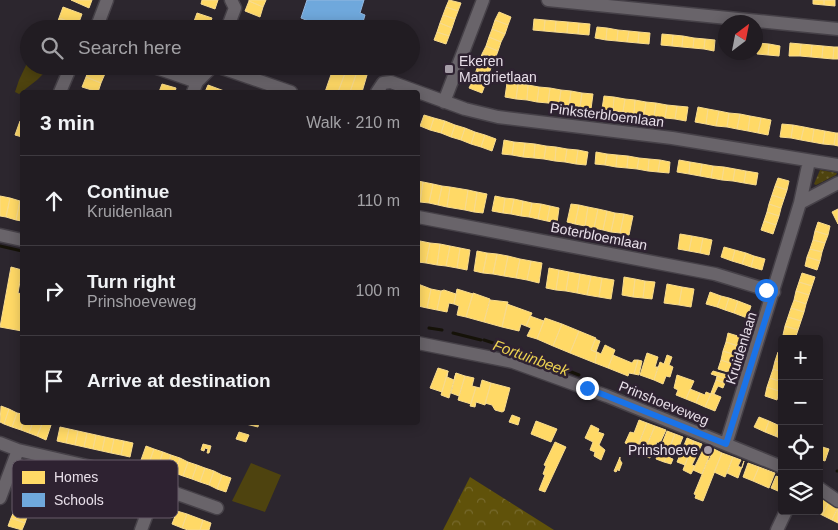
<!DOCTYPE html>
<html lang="en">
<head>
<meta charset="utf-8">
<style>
	:root { --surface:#211c22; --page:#2d292f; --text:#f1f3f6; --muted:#a2a1a5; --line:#3e3a40 }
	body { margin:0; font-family:Helvetica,sans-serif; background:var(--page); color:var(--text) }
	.controls { position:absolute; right:15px; bottom:15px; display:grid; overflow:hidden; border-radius:5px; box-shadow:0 2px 12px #0003 }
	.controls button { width:45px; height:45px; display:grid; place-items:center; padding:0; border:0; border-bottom:1px solid var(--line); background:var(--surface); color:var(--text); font:25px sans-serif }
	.compass { position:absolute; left:718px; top:15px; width:45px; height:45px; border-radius:50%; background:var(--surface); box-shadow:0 2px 12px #0003; rotate:32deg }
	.stop { position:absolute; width:15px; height:15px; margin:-11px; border:4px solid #1a73e8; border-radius:50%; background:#fff }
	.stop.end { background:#1a73e8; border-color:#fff; box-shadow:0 1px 5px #0008 }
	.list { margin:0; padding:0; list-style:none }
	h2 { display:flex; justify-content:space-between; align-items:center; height:65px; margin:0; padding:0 20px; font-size:21px }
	h2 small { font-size:16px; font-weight:400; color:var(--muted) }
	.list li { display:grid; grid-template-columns:32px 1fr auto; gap:15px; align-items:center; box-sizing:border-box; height:90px; padding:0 20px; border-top:1px solid var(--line) }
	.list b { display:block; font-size:19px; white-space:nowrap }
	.list p { margin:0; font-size:16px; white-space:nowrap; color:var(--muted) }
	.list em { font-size:16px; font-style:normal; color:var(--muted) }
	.icon { flex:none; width:28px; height:28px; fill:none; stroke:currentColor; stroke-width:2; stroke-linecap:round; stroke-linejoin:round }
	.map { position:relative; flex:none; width:838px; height:530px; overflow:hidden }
	.search { position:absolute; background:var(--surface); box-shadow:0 2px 12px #0003; left:20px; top:20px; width:400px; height:55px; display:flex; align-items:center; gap:12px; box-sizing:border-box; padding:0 18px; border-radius:28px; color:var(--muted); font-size:19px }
	.panel { position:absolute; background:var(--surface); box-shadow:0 2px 12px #0003; left:20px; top:90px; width:400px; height:335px; border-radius:5px }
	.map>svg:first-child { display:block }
	.grass { fill:url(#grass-dots) }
	.forest { fill:url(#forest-crowns) }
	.park { fill:#4e430f }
	.homes { fill:#ffd966; stroke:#f8db8d }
	.schools { fill:#6fa8dc; stroke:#93b8e0 }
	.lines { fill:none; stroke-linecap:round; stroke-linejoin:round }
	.stream { stroke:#151208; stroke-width:3 }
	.street-casing { stroke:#464148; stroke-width:15 }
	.street { stroke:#69646a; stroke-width:12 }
	.route { stroke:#1a73e8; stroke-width:6 }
	.poi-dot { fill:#a69ea8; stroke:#2e2231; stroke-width:2 }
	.labels { text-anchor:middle; stroke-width:5; stroke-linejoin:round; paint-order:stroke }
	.poi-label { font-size:14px; fill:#e8dfe9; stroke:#2e2231; text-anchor:start }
	.street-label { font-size:14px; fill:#e8dfe9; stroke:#2e2231 }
	.water-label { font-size:15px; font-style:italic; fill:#ecd251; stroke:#2e2231 }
	.key { fill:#2e2231; stroke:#665b68; stroke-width:1 }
	.key-label { font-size:14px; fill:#e8dfe9 }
</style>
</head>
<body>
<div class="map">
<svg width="838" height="530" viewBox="0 0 838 530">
	<defs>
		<pattern id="grass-dots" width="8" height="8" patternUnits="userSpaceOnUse" patternTransform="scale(1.25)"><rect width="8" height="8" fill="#4e430f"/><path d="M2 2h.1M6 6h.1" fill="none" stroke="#685e32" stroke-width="1.8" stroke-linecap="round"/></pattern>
		<pattern id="forest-crowns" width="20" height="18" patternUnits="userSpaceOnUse" patternTransform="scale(1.25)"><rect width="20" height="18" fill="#60520a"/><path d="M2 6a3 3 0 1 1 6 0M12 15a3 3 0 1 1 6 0" fill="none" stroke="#776a2e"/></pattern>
	</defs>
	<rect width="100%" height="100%" fill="#2c262e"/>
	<path class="grass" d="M 820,170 L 837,173 L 836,175 L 816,185 L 814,184 Z"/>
	<path class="forest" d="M 470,477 L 554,530 L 443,530 Z"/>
	<path class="park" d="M 29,59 L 29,66 L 46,66 L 47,70 L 37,80 L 19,94 L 15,92 L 19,80 Z
		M 251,463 L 281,475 L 265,512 L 232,501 Z"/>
	<path class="homes" d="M 71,0 L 92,0 L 89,8 Z
		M 202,0 L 218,0 L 215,9 L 201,4 Z
		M 249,0 L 266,0 L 263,7 L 249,1 Z
		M 449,0 L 461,3 L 458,11 L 446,7 Z
		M 813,0 L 824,0 L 824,5 L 813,4 Z
		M 824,0 L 835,0 L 835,6 L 824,5 Z
		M 249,1 L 263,7 L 260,17 L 245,11 Z
		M 63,7 L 82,14 L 78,25 L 59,18 Z
		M 446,7 L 458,11 L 455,19 L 443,15 Z
		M 499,12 L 511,17 L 508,25 L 495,20 Z
		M 197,13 L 212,18 L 208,29 L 193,24 Z
		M 443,15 L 455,19 L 452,28 L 440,23 Z
		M 59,18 L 78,25 L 77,29 L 55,29 Z
		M 534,19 L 545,20 L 544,31 L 533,30 Z
		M 495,20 L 508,25 L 505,34 L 492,29 Z
		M 545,20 L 556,21 L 555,32 L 544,31 Z
		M 112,21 L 122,25 L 121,29 L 109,29 Z
		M 556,21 L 568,22 L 567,33 L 555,32 Z
		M 568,22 L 579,23 L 578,34 L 567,33 Z
		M 440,23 L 452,28 L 449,36 L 437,32 Z
		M 579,23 L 590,24 L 589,35 L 578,34 Z
		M 597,27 L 607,28 L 606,40 L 595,38 Z
		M 607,28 L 618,30 L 617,41 L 606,40 Z
		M 492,29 L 505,34 L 501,42 L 489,37 Z
		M 618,30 L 629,31 L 627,42 L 617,41 Z
		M 629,31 L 639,32 L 638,43 L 627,42 Z
		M 437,32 L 449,36 L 446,44 L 434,40 Z
		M 639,32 L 650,33 L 649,44 L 638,43 Z
		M 662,34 L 673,35 L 672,46 L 661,45 Z
		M 673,35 L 683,36 L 682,47 L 672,46 Z
		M 683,36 L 694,38 L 693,48 L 682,47 Z
		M 489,37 L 501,42 L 498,51 L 486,46 Z
		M 694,38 L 705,39 L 704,49 L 693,48 Z
		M 705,39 L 715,40 L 714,51 L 704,49 Z
		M 758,43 L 769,44 L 768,55 L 757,54 Z
		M 790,43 L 801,44 L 800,56 L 789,56 Z
		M 769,44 L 780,46 L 779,56 L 768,55 Z
		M 801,44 L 812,45 L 811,57 L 800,56 Z
		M 812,45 L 823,46 L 822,58 L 811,57 Z
		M 486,46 L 498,51 L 495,59 L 482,54 Z
		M 823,46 L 834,47 L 833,59 L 822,58 Z
		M 834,47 L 838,47 L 838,59 L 833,59 Z
		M 482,54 L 495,59 L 491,68 L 479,63 Z
		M 479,63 L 491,68 L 488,76 L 476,71 Z
		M 90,66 L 100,66 L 107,69 L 101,83 L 86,77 Z
		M 334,66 L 347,68 L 338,92 L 325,92 Z
		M 347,68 L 357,72 L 350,92 L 338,92 Z
		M 476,71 L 488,76 L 485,85 L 473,80 Z
		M 357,72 L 367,75 L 362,92 L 350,92 Z
		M 86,77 L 101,83 L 98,92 L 82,87 Z
		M 473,80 L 485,85 L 482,93 L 469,88 Z
		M 507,83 L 518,84 L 516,99 L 505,97 Z
		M 162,84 L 176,88 L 175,92 L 159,92 Z
		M 518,84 L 528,85 L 527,100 L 516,99 Z
		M 208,85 L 227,92 L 205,92 Z
		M 528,85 L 539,87 L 537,102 L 527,100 Z
		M 539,87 L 550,88 L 548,103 L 537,102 Z
		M 550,88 L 561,90 L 559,104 L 548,103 Z
		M 561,90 L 571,91 L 569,106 L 559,104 Z
		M 571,91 L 582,93 L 580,107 L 569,106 Z
		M 582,93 L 593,94 L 591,109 L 580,107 Z
		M 604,96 L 614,97 L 613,111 L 602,109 Z
		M 614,97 L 625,99 L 623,112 L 613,111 Z
		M 625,99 L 635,100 L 634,114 L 623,112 Z
		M 635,100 L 646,102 L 644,115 L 634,114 Z
		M 646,102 L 656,103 L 654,117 L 644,115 Z
		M 656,103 L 667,105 L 665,118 L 654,117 Z
		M 667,105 L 677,106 L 675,119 L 665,118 Z
		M 677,106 L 688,107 L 686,121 L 675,119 Z
		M 698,107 L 708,109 L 706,124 L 695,122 Z
		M 708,109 L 719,111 L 716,126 L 706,124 Z
		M 719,111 L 729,113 L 727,127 L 716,126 Z
		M 729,113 L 740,114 L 737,129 L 727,127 Z
		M 740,114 L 750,116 L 748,131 L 737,129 Z
		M 424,115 L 434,118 L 430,130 L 420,126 Z
		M 750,116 L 761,118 L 758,133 L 748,131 Z
		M 434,118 L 445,121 L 441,133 L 430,130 Z
		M 761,118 L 771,120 L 768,135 L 758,133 Z
		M 20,121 L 22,121 L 22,137 L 15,135 Z
		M 445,121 L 455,125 L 451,137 L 441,133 Z
		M 782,124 L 793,125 L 791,138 L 780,137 Z
		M 455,125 L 465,128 L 461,140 L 451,137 Z
		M 793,125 L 804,127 L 801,140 L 791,138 Z
		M 804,127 L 814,129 L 812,142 L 801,140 Z
		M 465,128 L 475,132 L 471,144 L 461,140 Z
		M 814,129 L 825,131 L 823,144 L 812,142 Z
		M 825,131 L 836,133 L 834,145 L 823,144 Z
		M 475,132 L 485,135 L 481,147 L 471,144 Z
		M 836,133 L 838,133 L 838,146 L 834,145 Z
		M 485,135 L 496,139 L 492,151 L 481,147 Z
		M 504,140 L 514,142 L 512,155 L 502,154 Z
		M 514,142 L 525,143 L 523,157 L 512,155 Z
		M 525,143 L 535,144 L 534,158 L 523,157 Z
		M 535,144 L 546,146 L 544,159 L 534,158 Z
		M 546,146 L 556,147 L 555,161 L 544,159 Z
		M 556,147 L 567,149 L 565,162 L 555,161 Z
		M 567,149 L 578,150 L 576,164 L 565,162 Z
		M 578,150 L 588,152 L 586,165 L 576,164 Z
		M 596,152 L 607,154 L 605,165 L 595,164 Z
		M 607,154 L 617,155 L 616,167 L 605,165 Z
		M 617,155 L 628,156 L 627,168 L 616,167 Z
		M 628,156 L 639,158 L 637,169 L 627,168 Z
		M 639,158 L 649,159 L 648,171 L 637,169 Z
		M 649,159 L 660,160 L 658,172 L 648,171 Z
		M 660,160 L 670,162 L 669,173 L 658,172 Z
		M 679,160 L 690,162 L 689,174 L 677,172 Z
		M 690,162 L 702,164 L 700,176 L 689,174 Z
		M 702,164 L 713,166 L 711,178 L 700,176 Z
		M 713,166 L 724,167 L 722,180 L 711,178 Z
		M 724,167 L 735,169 L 733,181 L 722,180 Z
		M 735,169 L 746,171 L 744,183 L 733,181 Z
		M 746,171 L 758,173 L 756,185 L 744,183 Z
		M 778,178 L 789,181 L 787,190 L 775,186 Z
		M 418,181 L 423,182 L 420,202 L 418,201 Z
		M 423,182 L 433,184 L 429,203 L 420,202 Z
		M 433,184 L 442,186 L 438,205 L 429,203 Z
		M 442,186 L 450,187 L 447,207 L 438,205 Z
		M 775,186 L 787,190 L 784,199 L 772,195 Z
		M 450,187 L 468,190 L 465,210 L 447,207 Z
		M 468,190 L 477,192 L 474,212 L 465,210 Z
		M 477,192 L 487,194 L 483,213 L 474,212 Z
		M 772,195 L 784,199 L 781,208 L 769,204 Z
		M 0,196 L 10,198 L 6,217 L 0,216 Z
		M 495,196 L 505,198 L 503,213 L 492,211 Z
		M 10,198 L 20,201 L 16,220 L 6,217 Z
		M 505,198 L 514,199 L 511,214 L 503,213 Z
		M 514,199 L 523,201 L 521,216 L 511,214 Z
		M 20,201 L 22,201 L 22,221 L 16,220 Z
		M 523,201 L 532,203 L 529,217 L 521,216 Z
		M 532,203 L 541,204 L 538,219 L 529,217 Z
		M 541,204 L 550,206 L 547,221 L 538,219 Z
		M 571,204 L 579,205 L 575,224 L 567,222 Z
		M 769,204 L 781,208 L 779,216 L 767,212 Z
		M 579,205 L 588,207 L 585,226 L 575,224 Z
		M 550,206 L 559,208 L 557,223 L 547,221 Z
		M 588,207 L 598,209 L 594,228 L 585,226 Z
		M 598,209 L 607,211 L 603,230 L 594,228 Z
		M 838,209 L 838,224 L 832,212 Z
		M 607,211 L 615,213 L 611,232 L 603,230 Z
		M 767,212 L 779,216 L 776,225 L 764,221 Z
		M 615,213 L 624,214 L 620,233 L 611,232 Z
		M 624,214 L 633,216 L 629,235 L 620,233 Z
		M 764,221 L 776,225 L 773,234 L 761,230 Z
		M 818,222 L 830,226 L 828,235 L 815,231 Z
		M 815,231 L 828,235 L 825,243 L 813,240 Z
		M 680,234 L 692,236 L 689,251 L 678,249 Z
		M 692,236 L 703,238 L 700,253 L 689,251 Z
		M 703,238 L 712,240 L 709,255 L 700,253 Z
		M 813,240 L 825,243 L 822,252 L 810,249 Z
		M 420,241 L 430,243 L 426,263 L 418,262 Z
		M 430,243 L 440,244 L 437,265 L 426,263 Z
		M 440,244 L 450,246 L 446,266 L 437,265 Z
		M 450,246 L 460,248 L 457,268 L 446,266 Z
		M 724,247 L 735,250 L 732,261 L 721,257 Z
		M 460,248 L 470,250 L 467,270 L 457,268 Z
		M 810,249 L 822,252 L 820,261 L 807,257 Z
		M 735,250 L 746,253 L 742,264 L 732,261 Z
		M 477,251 L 487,253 L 483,273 L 474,271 Z
		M 487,253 L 497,254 L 493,274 L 483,273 Z
		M 746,253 L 754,256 L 751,267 L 742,264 Z
		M 497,254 L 508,256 L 504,276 L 493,274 Z
		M 508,256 L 520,259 L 516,278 L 504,276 Z
		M 754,256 L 765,259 L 762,270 L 751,267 Z
		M 807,257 L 820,261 L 817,270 L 805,266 Z
		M 520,259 L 531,261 L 527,280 L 516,278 Z
		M 531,261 L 542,263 L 539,283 L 527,280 Z
		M 11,267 L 22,270 L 18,293 L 22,294 L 22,331 L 0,327 Z
		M 549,268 L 559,270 L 556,290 L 546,288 Z
		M 559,270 L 569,272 L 566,291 L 556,290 Z
		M 569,272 L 580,274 L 577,293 L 566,291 Z
		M 802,273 L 815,277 L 812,286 L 799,282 Z
		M 580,274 L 591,276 L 587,295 L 577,293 Z
		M 591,276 L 602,278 L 599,297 L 587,295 Z
		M 624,277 L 635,279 L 633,297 L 622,295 Z
		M 602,278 L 614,280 L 611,299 L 599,297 Z
		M 635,279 L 645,281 L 643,298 L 633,297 Z
		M 645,281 L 655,282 L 652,299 L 643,298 Z
		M 799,282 L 812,286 L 809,295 L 796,291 Z
		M 418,284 L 431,289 L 427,308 L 418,306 Z
		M 667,284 L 682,287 L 679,305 L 664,303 Z
		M 682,287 L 694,289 L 691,307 L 679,305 Z
		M 431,289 L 441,291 L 437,310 L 427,308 Z
		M 457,289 L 473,294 L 466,317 L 457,315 L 459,306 L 454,304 Z
		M 444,290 L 456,294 L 454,304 L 449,303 L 447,312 L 437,310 L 441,291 Z
		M 796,291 L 809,295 L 806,304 L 794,300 Z
		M 710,292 L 721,296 L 717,307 L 706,304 Z
		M 473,293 L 490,299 L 484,322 L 466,317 Z
		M 721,296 L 729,298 L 725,310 L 717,307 Z
		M 729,298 L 738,301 L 734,313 L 725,310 Z
		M 490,300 L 508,302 L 502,327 L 484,322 Z
		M 794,300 L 806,304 L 804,312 L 791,308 Z
		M 738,301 L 751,306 L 747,318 L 734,313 Z
		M 507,304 L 532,313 L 526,326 L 521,324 L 519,331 L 502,327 Z
		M 791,308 L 804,312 L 801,321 L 788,317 Z
		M 530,316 L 544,321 L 537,339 L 527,336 L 531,328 L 526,326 Z
		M 788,317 L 801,321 L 798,330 L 785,326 Z
		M 545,318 L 562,324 L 553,346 L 537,339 Z
		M 562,324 L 579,331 L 570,353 L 553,346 Z
		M 785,326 L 798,330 L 795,339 L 783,335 Z
		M 579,331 L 596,338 L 591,350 L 597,352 L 595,363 L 570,353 Z
		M 728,333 L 741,337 L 738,346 L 726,342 Z
		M 595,339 L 600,341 L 596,352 L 591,350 Z
		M 726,342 L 738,346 L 736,355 L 723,351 Z
		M 605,345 L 615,350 L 608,368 L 595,363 L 597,352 L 601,354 Z
		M 723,351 L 736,355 L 733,364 L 721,360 Z
		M 778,352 L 782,353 L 782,363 L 775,361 Z
		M 647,353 L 658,357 L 655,367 L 658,367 L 654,380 L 640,375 Z
		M 613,355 L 632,363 L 634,360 L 638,360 L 634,374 L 629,373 L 628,376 L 608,368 Z
		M 667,355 L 672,357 L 669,365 L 673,367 L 670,377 L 666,376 L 663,384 L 654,380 L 660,362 L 664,364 Z
		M 638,360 L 642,361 L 639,375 L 634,374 Z
		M 721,360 L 733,364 L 731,373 L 718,369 Z
		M 775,361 L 782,363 L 782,372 L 773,369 Z
		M 438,368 L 448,371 L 442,392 L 430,388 Z
		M 773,369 L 782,372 L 782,382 L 770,378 Z
		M 448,371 L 447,377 L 454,380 L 456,373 L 449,398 L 441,395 Z
		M 713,371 L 727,375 L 726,379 L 711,374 Z
		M 456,373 L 465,376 L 459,396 L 451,393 Z
		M 677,375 L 694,381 L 686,399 L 676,395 L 678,390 L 674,388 Z
		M 465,376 L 474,378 L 472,386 L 476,387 L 471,404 L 458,400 Z
		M 717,376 L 726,379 L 725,383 L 716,380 Z
		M 770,378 L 782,382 L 779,391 L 767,387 Z
		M 482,380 L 491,383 L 485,405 L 476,402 L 475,407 L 470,406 L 476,387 L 480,388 Z
		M 716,380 L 725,383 L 723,388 L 718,386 L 714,394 L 711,393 Z
		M 491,383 L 510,388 L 504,411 L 502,412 L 495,410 L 492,405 L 485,403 Z
		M 767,387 L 779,391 L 777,400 L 765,396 Z
		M 690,389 L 700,393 L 696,403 L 686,399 Z
		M 706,392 L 711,394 L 705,407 L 696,403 L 700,393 L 705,395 Z
		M 711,393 L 721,397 L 715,411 L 705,407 Z
		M 1,406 L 9,409 L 4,424 L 0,422 Z
		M 9,409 L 17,413 L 12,427 L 4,424 Z
		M 17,413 L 22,414 L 23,422 L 21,430 L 12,427 Z
		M 512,415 L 520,418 L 518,425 L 509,422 Z
		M 759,417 L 769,421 L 765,432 L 754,427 Z
		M 639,420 L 647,423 L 638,445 L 631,442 L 630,445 L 625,443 L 630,432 L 634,433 Z
		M 536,421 L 557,429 L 551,442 L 531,434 Z
		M 769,421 L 780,426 L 775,436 L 765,432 Z
		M 23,422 L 33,422 L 29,433 L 21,430 Z
		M 33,422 L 43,422 L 37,436 L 29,433 Z
		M 43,422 L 51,425 L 46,440 L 37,436 Z
		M 246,422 L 259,422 L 258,427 L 246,424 Z
		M 647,423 L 655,426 L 645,449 L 638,446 Z
		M 591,425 L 599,429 L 598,432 L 604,434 L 599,445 L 605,450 L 601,460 L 594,456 L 595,452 L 590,450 L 593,442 L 585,438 Z
		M 655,426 L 666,430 L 660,443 L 657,442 L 650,458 L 643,455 Z
		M 780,426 L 782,427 L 782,439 L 775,436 Z
		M 60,427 L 69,429 L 66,443 L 57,441 Z
		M 69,429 L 78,431 L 75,445 L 66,443 Z
		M 78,431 L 87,433 L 84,447 L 75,445 Z
		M 667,431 L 675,434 L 664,462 L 656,459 Z
		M 239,432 L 249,435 L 246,442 L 236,439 Z
		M 87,433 L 96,435 L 93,449 L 84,447 Z
		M 675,434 L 683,437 L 678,449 L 676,448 L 675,451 L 673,451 L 670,458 L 673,459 L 671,464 L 664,462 Z
		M 96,435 L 105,437 L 102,451 L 93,449 Z
		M 105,437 L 114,439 L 111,453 L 102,451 Z
		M 687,438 L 694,441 L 685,465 L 677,462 Z
		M 114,439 L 124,441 L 121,455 L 111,453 Z
		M 124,441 L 133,443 L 130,457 L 121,455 Z
		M 694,441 L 702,444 L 692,465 L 695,466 L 691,474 L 683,470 Z
		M 555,442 L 566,447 L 545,492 L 539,490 L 545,475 L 543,474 L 546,466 L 544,465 Z
		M 203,444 L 211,446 L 209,453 L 207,453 L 208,449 L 205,448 L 204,451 L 201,450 Z
		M 146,446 L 154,449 L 149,463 L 141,460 Z
		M 705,446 L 712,449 L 702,474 L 693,470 Z
		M 819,446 L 829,449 L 825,461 L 819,459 Z
		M 154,449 L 163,452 L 158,466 L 149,463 Z
		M 714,449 L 722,453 L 703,501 L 695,498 L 696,495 L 694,494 L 708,460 L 709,460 Z
		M 163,452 L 171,455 L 166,469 L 158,466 Z
		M 722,453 L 733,457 L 725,477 L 714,472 Z
		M 171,455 L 180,458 L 175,473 L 166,469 Z
		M 620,457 L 620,460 L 622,463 L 619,471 L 618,469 L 616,472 L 614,471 Z
		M 733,457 L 741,460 L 738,466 L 742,468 L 744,461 L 738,478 L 727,473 Z
		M 180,458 L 188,462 L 183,476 L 175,473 Z
		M 188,462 L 197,465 L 192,479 L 183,476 Z
		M 748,463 L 759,467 L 753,481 L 743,477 Z
		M 197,465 L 205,468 L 200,482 L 192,479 Z
		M 759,467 L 775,473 L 769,488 L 753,481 Z
		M 205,468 L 214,471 L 209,485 L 200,482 Z
		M 214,471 L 222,475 L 217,489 L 209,485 Z
		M 222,475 L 231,478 L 226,492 L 217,489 Z
		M 776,476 L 782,478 L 778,491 L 771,488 Z
		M 819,497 L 829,502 L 822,515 L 815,511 L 819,511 Z
		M 829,502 L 838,507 L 832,520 L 822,515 Z
		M 838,508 L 838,523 L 832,520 Z
		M 15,509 L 28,514 L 25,523 L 11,518 Z
		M 177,511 L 187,514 L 182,528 L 172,524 Z
		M 187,514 L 203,520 L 200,530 L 188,530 L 182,528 Z
		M 11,518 L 25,523 L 22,530 L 8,526 Z
		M 203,520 L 211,523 L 209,530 L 200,530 Z"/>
	<path class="schools" d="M 307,0 L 364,0 L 360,13 L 365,15 L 361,29 L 315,29 L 316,24 L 301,18 Z"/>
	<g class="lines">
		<path class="stream" d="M 0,246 L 22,251
			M 429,328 L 442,330
			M 453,333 L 481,340
			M 484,340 L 521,352 L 579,375
			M 837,471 L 838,471"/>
		<g class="street-casing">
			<path id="street" d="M 548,0 L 838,29
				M 96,29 L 107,0
				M 227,29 L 235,8 L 231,0
				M 151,66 L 197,82
				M 216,66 L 291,92
				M 60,92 L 71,66
				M 193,92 L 197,82 L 213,66
				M 377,92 L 383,83 L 391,82 L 465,109 L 498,117 L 672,138 L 838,165
				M 444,102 L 483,0
				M 800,203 L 838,183
				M 418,217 L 715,274 L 774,292
				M 0,235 L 22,240
				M 418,343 L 513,362 L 607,396 L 782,467
				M 0,443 L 18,450 L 122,474 L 217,508
				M 726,444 L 800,203 L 809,161
				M 819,488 L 838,501
				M 0,498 L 18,450
				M 141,530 L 157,487
				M 777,530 L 786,511"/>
		</g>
		<use href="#street" class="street"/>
	</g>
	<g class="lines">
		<path class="route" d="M 587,388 L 726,444 L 774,292 L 766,290"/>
	</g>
	<g class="poi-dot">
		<rect x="444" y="64" width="10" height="10" rx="2.5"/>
		<circle cx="708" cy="450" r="5"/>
	</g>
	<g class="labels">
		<g class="poi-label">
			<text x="459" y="66">Ekeren<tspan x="459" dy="16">Margrietlaan</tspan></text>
			<text x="698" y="455" text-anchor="end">Prinshoeve</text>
		</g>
		<g class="street-label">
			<text transform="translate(607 115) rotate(7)" y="5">Pinksterbloemlaan</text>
			<text transform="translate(599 236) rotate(11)" y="5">Boterbloemlaan</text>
			<text transform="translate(741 348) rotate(-73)" y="5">Kruidenlaan</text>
			<text transform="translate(664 403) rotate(22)" y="5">Prinshoeveweg</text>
		</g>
		<g class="water-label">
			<text transform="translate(531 358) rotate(20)" y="5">Fortuinbeek</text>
		</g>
	</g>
	<rect x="12" y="460" width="166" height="58" rx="8" class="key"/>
	<rect x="22" y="471" width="23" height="13" fill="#ffd966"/>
	<rect x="22" y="493" width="23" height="14" fill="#6fa8dc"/>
	<g class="key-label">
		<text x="54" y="482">Homes</text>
		<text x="54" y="505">Schools</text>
	</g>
</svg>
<div class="controls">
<button>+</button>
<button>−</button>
<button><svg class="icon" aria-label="locate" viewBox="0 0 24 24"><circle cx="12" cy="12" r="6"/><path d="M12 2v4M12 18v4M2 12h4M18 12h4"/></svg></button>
<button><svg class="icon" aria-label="layers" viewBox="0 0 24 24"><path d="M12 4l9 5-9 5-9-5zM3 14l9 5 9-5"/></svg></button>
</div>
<svg class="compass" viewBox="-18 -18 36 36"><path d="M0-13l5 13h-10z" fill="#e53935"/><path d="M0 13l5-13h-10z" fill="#a2a1a5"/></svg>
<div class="stop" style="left:766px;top:290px"></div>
<div class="stop end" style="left:587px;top:388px"></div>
<div class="search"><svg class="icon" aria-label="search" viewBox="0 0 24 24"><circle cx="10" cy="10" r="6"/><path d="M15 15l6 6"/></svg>Search here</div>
<section class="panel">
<h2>3 min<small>Walk · 210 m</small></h2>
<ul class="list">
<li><svg class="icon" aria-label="ahead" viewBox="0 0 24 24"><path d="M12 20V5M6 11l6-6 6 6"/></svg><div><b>Continue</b><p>Kruidenlaan</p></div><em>110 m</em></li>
<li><svg class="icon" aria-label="right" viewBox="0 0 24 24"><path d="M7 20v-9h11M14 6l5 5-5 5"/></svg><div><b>Turn right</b><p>Prinshoeveweg</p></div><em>100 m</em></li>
<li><svg class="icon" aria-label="arrive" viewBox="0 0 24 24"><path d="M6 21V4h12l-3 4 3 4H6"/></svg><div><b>Arrive at destination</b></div></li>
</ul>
</section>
</div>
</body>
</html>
